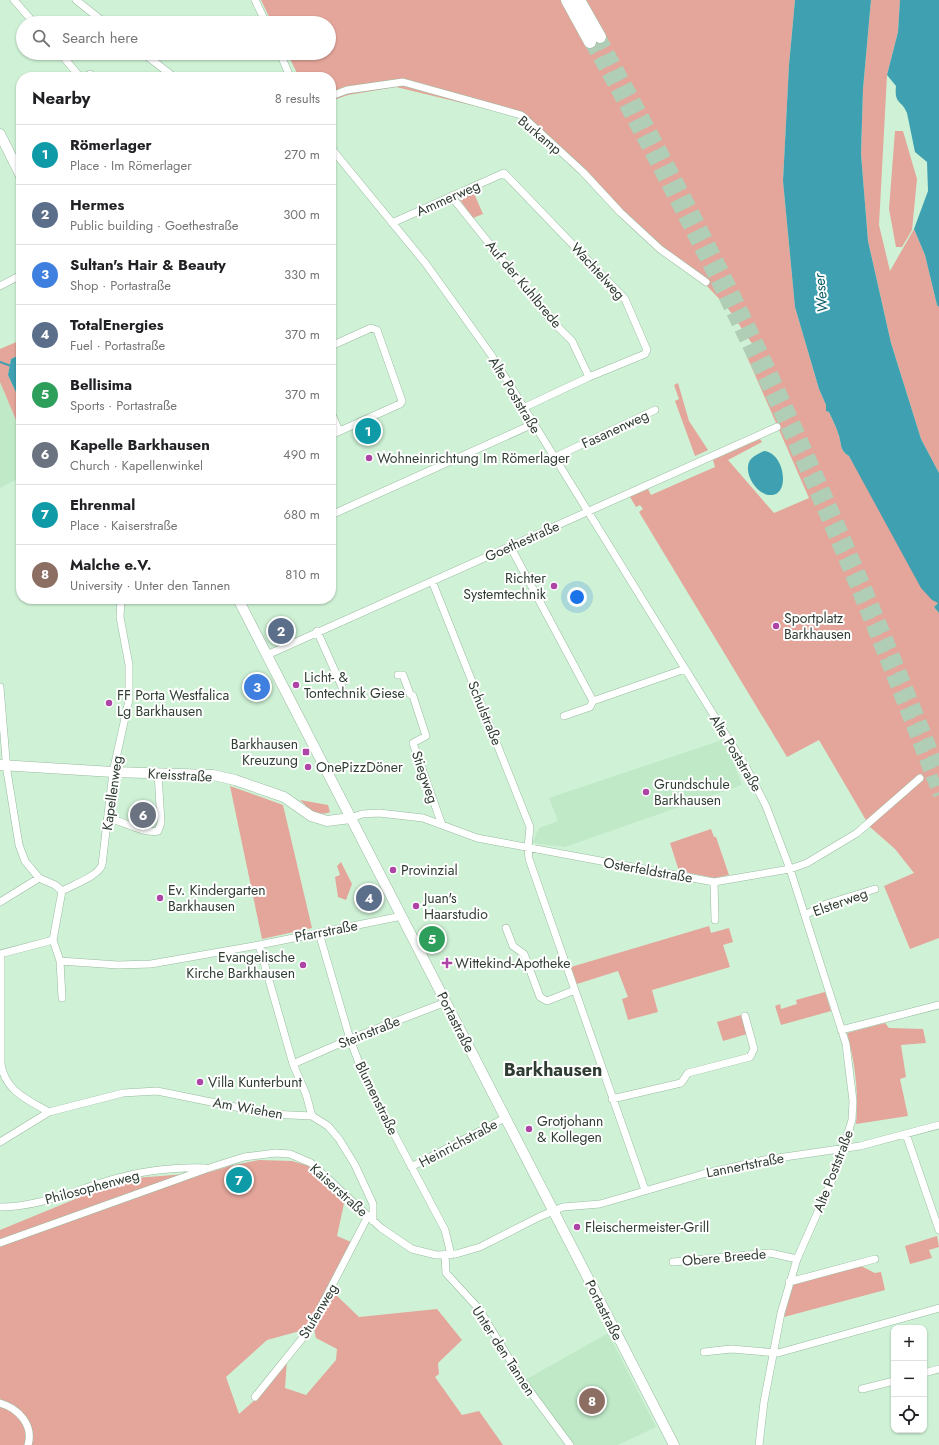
<!DOCTYPE html>
<html lang="en">
<head>
<meta charset="utf-8">
<style>
	:root { --surface:#fff; --page:#f2f2f2; --text:#202124; --muted:#757577; --line:#e0e0e0; --accent:#111827 }
	body { margin:0; font-family:Jost,sans-serif; background:var(--page); color:var(--text) }
	.controls { position:absolute; right:12px; bottom:12px; display:grid; overflow:hidden; border-radius:8px; box-shadow:0 1px 3px #0004 }
	.controls button { width:36px; height:36px; display:grid; place-items:center; padding:0; border:0; border-bottom:1px solid var(--line); background:var(--surface); color:var(--text); font:20px sans-serif }
	.you { position:absolute; left:577px; top:597px; width:14px; height:14px; margin:-10px; border:3px solid #fff; border-radius:50%; background:#1a73e8; box-shadow:0 0 0 6px #1a73e833 }
	.badge { display:grid; place-items:center; width:26px; height:26px; border-radius:50%; background:var(--accent); color:#fff; font-size:13px; font-weight:700 }
	.pin { position:absolute; translate:-50% -50%; border:2px solid #fff; box-shadow:0 1px 4px #0006 }
	.list { margin:0; padding:0; list-style:none }
	h2 { display:flex; justify-content:space-between; align-items:center; height:52px; margin:0; padding:0 16px; font-size:17px }
	h2 small { font-size:13px; font-weight:400; color:var(--muted) }
	.list li { display:grid; grid-template-columns:26px 1fr auto; gap:12px; align-items:center; box-sizing:border-box; height:60px; padding:0 16px; border-top:1px solid var(--line) }
	.list b { display:block; font-size:15px; white-space:nowrap }
	.list p { margin:0; font-size:13px; white-space:nowrap; color:var(--muted) }
	.list em { font-size:13px; font-style:normal; color:var(--muted) }
	.icon { flex:none; width:22px; height:22px; fill:none; stroke:currentColor; stroke-width:2; stroke-linecap:round; stroke-linejoin:round }
	.map { position:relative; flex:none; width:939px; height:1445px; overflow:hidden }
	.search { position:absolute; background:var(--surface); box-shadow:0 1px 3px #0004; left:16px; top:16px; width:320px; height:44px; display:flex; align-items:center; gap:10px; box-sizing:border-box; padding:0 14px; border-radius:22px; color:var(--muted); font-size:15px }
	.panel { position:absolute; background:var(--surface); box-shadow:0 1px 3px #0004; left:16px; top:72px; width:320px; height:532px; border-radius:16px }
	.map>svg:first-child { display:block }
	.built { fill:#c0e9c8 }
	.green { fill:#e4a59a }
	.water { fill:#3ea0b1 }
	.lines { fill:none; stroke-linecap:round; stroke-linejoin:round }
	.stream { stroke:#3ea0b1; stroke-width:2 }
	.trunk-tunnel { stroke:#afceb5; stroke-width:12; stroke-dasharray:12 6; stroke-linecap:butt }
	.minor-casing { stroke:#99bba0; stroke-width:8 }
	.secondary-casing { stroke:#99bba0; stroke-width:11 }
	.trunk-casing { stroke:#99bba0; stroke-width:13 }
	.minor { stroke:#fff; stroke-width:7 }
	.secondary { stroke:#fff; stroke-width:10 }
	.trunk { stroke:#fff; stroke-width:12 }
	.poi-dot { fill:#ad44a6; stroke:#fff; stroke-width:1.5 }
	.labels { text-anchor:middle; stroke-width:4; stroke-linejoin:round; paint-order:stroke }
	.street-label { font-size:14px; fill:#2f3d32; stroke:#fff }
	.poi-label { font-size:14px; fill:#2f3d32; stroke:#fff; text-anchor:start }
	.water-label { font-size:15px; font-style:italic; fill:#0a5e6a; stroke:#fff }
	.district-label { font-size:18px; font-weight:bold; fill:#2f3d32; stroke:#fff }
</style>
</head>
<body>
<div class="map">
<svg width="939" height="1445" viewBox="0 0 939 1445">
	<rect width="100%" height="100%" fill="#cff2d6"/>
	<path class="built" d="M 0,382 L 21,432 L 21,477 L 0,488 Z
		M 725,739 L 742,785 L 565,847 L 532,843 L 539,828 L 558,821 L 549,798 Z
		M 608,1333 L 656,1427 L 618,1445 L 573,1445 L 525,1380 Z"/>
	<path class="green" d="M 261,0 L 795,0 L 789,65 L 783,181 L 795,307 L 819,389 L 826,405 L 826,411 L 829,412 C 832,419 836,426 838,433 C 842,443 839,450 849,456 L 939,602 L 934,607 L 939,613 L 939,938 L 910,949 L 884,886 L 914,873 L 895,849 L 870,827 L 819,740 L 787,757 L 639,512 L 643,509 L 640,505 L 636,507 L 630,497 L 648,489 L 651,495 L 715,467 L 713,460 L 760,439 L 762,442 L 728,460 L 774,513 L 809,498 L 744,350 L 753,345 L 727,307 L 705,284 L 660,251 L 524,118 L 396,87 L 348,95 L 331,101 L 331,77 L 299,77 L 287,53 L 329,53 L 329,23 L 272,23 Z
		M 871,0 L 900,0 L 898,32 L 887,75 L 879,225 L 890,271 L 914,229 L 925,255 L 937,305 L 939,307 L 939,473 L 921,439 L 891,343 L 868,241 L 861,154 L 863,89 Z
		M 895,131 L 903,131 L 917,179 L 912,230 L 902,247 L 896,247 L 889,209 Z
		M 473,191 L 483,214 L 473,218 L 460,200 L 460,197 Z
		M 21,340 L 21,354 L 11,359 L 8,375 L 21,403 L 21,432 L 0,382 L 0,349 Z
		M 678,383 L 689,421 L 708,450 L 695,456 L 675,401 L 679,399 L 674,385 Z
		M 230,786 L 283,805 L 312,928 L 262,939 Z
		M 300,800 L 328,805 L 330,812 C 317,817 309,809 300,800 Z
		M 711,829 L 714,837 L 716,837 L 729,875 L 715,878 L 679,871 L 670,843 Z
		M 341,862 L 352,884 L 346,900 L 338,897 L 335,877 L 340,875 L 337,866 Z
		M 709,926 L 711,933 L 729,928 L 733,942 L 723,945 L 730,967 L 652,990 L 658,1012 L 628,1020 L 622,999 L 628,997 L 618,971 L 577,984 L 571,967 Z
		M 825,992 L 831,1011 L 781,1025 L 775,1006 L 780,1004 L 781,1009 L 797,1004 L 796,1000 Z
		M 741,1015 L 747,1034 L 723,1041 L 717,1022 Z
		M 885,1023 L 889,1028 L 923,1029 L 926,1043 L 901,1045 L 906,1077 L 900,1079 L 908,1116 L 856,1124 C 859,1094 855,1062 847,1033 Z
		M 259,1160 L 292,1161 L 309,1166 L 345,1199 L 337,1236 L 351,1242 L 307,1329 L 267,1340 L 226,1377 L 239,1414 L 257,1398 L 287,1360 L 285,1388 L 306,1395 L 336,1360 L 337,1349 L 316,1338 L 314,1329 L 334,1293 L 359,1317 L 437,1309 L 462,1340 L 438,1363 L 439,1374 L 435,1377 L 462,1415 L 479,1411 L 503,1445 L 0,1445 L 0,1230 L 124,1179 L 210,1172 L 230,1166 Z
		M 937,1236 L 939,1247 L 929,1250 L 932,1258 L 910,1264 L 905,1246 Z
		M 861,1266 L 875,1273 L 881,1272 L 885,1290 L 784,1317 L 793,1285 Z"/>
	<path class="water" d="M 795,0 L 871,0 L 863,89 L 861,154 L 868,241 L 891,343 L 921,439 L 939,473 L 939,613 L 934,607 L 938,603 L 932,600 L 921,588 L 849,456 C 839,450 842,443 838,433 C 836,426 832,419 829,412 L 826,411 L 826,405 L 819,389 L 795,307 L 783,181 L 789,65 Z
		M 900,0 L 939,0 L 939,307 L 937,305 L 925,255 L 914,229 L 928,191 L 927,162 L 915,152 L 907,113 C 902,100 894,105 896,86 L 887,75 L 898,32 Z
		M 21,354 L 21,403 L 8,375 L 11,359 Z
		M 764,451 C 785,453 790,494 772,495 C 757,497 741,471 751,459 C 755,455 760,453 764,451 Z"/>
	<g class="lines">
		<path class="stream" d="M 0,362 L 11,366"/>
		<path class="trunk-tunnel" d="M 600,37 C 658,143 715,251 766,361 C 828,495 885,631 939,768
			M 590,42 C 678,199 760,362 831,528 C 869,616 904,705 939,795"/>
		<g class="minor-casing">
			<path id="minor" d="M 14,0 L 34,23
				M 76,0 L 105,23
				M 255,0 L 266,23
				M 60,53 L 80,77
				M 143,53 L 174,77
				M 280,53 L 290,77
				M 85,77 L 90,74 L 93,77
				M 331,96 L 347,90 L 403,82 L 521,115 L 583,172 L 620,212 L 660,249 L 706,282
				M 331,148 L 426,264 L 492,356 L 747,769 L 766,806 L 790,869 L 813,941 L 846,1044 L 853,1101 L 852,1120 L 843,1149 L 832,1180 L 797,1259 L 781,1313 L 764,1402 L 759,1445
				M 451,196 L 550,319 L 572,341 L 589,377
				M 392,223 L 504,173 L 625,299 L 647,350 L 645,354 L 589,377 L 523,408
				M 0,286 L 21,275
				M 331,346 L 371,328 L 377,330 L 402,401 L 400,404 L 331,435
				M 331,412 L 339,431
				M 553,458 L 655,410
				M 331,515 L 533,424
				M 510,546 L 593,701 L 685,669
				M 432,581 L 530,827 L 528,847 L 529,859 L 645,1190
				M 317,631 L 342,687
				M 267,655 L 777,427
				M 398,675 L 403,675 L 410,694 L 413,696 L 426,736 L 413,743 L 442,825
				M 0,687 L 7,771 L 19,845 L 25,861 L 39,878
				M 564,716 L 590,707 L 593,701
				M 109,818 C 124,822 144,834 158,831 L 161,823 L 158,773
				M 351,818 L 362,814 L 379,813 L 423,818 L 477,838 L 714,882 L 790,869 L 807,863 L 857,833 L 920,778
				M 714,882 L 715,920
				M 62,891 C 74,884 97,877 102,865 L 113,772 L 129,700 L 129,665 L 120,617 L 121,599
				M 62,891 L 53,940 L 60,961 L 62,998
				M 0,902 L 39,878 L 55,885 L 62,891
				M 805,915 L 826,904 L 875,889
				M 506,928 L 513,946 L 524,954 L 540,997 L 547,1001 L 575,990
				M 319,933 L 350,1039 L 365,1079 L 445,1230 L 451,1255
				M 259,945 L 293,1064 L 306,1094 L 312,1116
				M 0,954 L 53,940
				M 1,954 L 1,1064 C 5,1091 28,1100 49,1112 L 123,1093 L 157,1091 L 270,1114 L 312,1116 L 328,1126 L 339,1139 L 355,1165 L 373,1204 L 373,1221
				M 60,961 L 118,965 L 151,964 L 259,945 L 402,916
				M 841,1030 L 939,1005
				M 293,1064 L 350,1039 L 446,1002
				M 612,1099 L 681,1083 L 688,1073 L 750,1057 L 754,1049 L 745,1016
				M 906,1134 L 939,1230
				M 0,1142 L 49,1112
				M 411,1167 L 505,1118
				M 0,1207 C 42,1207 82,1187 122,1177 C 147,1170 180,1167 205,1168
				M 0,1243 L 209,1168 L 244,1157 L 276,1153 L 290,1154 L 311,1163 L 381,1228 L 412,1249 L 436,1255 L 456,1254 L 480,1247 L 539,1217 L 563,1207 L 600,1204 L 703,1174 L 764,1160 L 860,1146 L 939,1125
				M 445,1255 L 446,1273 L 479,1309 L 524,1383 L 570,1445
				M 673,1262 L 770,1253 L 797,1259
				M 789,1282 L 875,1259
				M 704,1352 L 731,1349 L 778,1353 L 939,1308
				M 924,1373 L 939,1369
				M 862,1389 L 894,1381
				M 255,1397 L 309,1330 L 368,1216
				M 0,1403 C 18,1408 34,1425 28,1445"/>
		</g>
		<g class="secondary-casing">
			<path id="secondary" d="M 0,134 L 21,176
				M 238,599 L 674,1445
				M 0,765 L 113,772 L 213,775 L 235,780 L 284,797 L 311,816 L 327,821 L 351,818"/>
		</g>
		<g class="trunk-casing">
			<path id="trunk" d="M 567,0 L 590,42
				M 579,0 L 600,37"/>
		</g>
		<use href="#minor" class="minor"/>
		<use href="#secondary" class="secondary"/>
		<use href="#trunk" class="trunk"/>
	</g>
	<g class="poi-dot">
		<circle cx="369" cy="458" r="4"/>
		<circle cx="554" cy="586" r="4"/>
		<circle cx="776" cy="626" r="4"/>
		<circle cx="296" cy="685" r="4"/>
		<circle cx="109" cy="703" r="4"/>
		<rect x="302" y="748" width="8" height="8" rx="2"/>
		<circle cx="308" cy="767" r="4"/>
		<circle cx="646" cy="792" r="4"/>
		<circle cx="393" cy="870" r="4"/>
		<circle cx="160" cy="898" r="4"/>
		<circle cx="416" cy="906" r="4"/>
		<path d="M445 957h4v4h4v4h-4v4h-4v-4h-4v-4h4z"/>
		<circle cx="303" cy="965" r="4"/>
		<circle cx="200" cy="1082" r="4"/>
		<circle cx="529" cy="1129" r="4"/>
		<circle cx="577" cy="1227" r="4"/>
	</g>
	<g class="labels">
		<g class="street-label">
			<text transform="translate(540 135) rotate(40)" y="5">Burkamp</text>
			<text transform="translate(448 198) rotate(-24)" y="5">Ammerweg</text>
			<text transform="translate(598 271) rotate(47)" y="5">Wachtelweg</text>
			<text transform="translate(524 284) rotate(50)" y="5">Auf der Kuhlbrede</text>
			<text transform="translate(515 395) rotate(59)" y="5">Alte Poststraße</text>
			<text transform="translate(615 429) rotate(-25)" y="5">Fasanenweg</text>
			<text transform="translate(522 541) rotate(-24)" y="5">Goethestraße</text>
			<text transform="translate(485 713) rotate(68)" y="5">Schulstraße</text>
			<text transform="translate(736 753) rotate(59)" y="5">Alte Poststraße</text>
			<text transform="translate(180 775) rotate(3)" y="5">Kreisstraße</text>
			<text transform="translate(425 777) rotate(71)" y="5">Stiegweg</text>
			<text transform="translate(112 793) rotate(-82)" y="5">Kapellenweg</text>
			<text transform="translate(648 870) rotate(10)" y="5">Osterfeldstraße</text>
			<text transform="translate(840 902) rotate(-20)" y="5">Elsterweg</text>
			<text transform="translate(326 931) rotate(-11)" y="5">Pfarrstraße</text>
			<text transform="translate(456 1022) rotate(63)" y="5">Portastraße</text>
			<text transform="translate(369 1032) rotate(-22)" y="5">Steinstraße</text>
			<text transform="translate(377 1098) rotate(64)" y="5">Blumenstraße</text>
			<text transform="translate(248 1108) rotate(10)" y="5">Am Wiehen</text>
			<text transform="translate(458 1143) rotate(-28)" y="5">Heinrichstraße</text>
			<text transform="translate(745 1165) rotate(-11)" y="5">Lannertstraße</text>
			<text transform="translate(833 1171) rotate(-69)" y="5">Alte Poststraße</text>
			<text transform="translate(92 1187) rotate(-15)" y="5">Philosophenweg</text>
			<text transform="translate(339 1190) rotate(42)" y="5">Kaiserstraße</text>
			<text transform="translate(724 1257) rotate(-5)" y="5">Obere Breede</text>
			<text transform="translate(604 1310) rotate(63)" y="5">Portastraße</text>
			<text transform="translate(318 1311) rotate(-59)" y="5">Stufenweg</text>
			<text transform="translate(504 1351) rotate(57)" y="5">Unter den Tannen</text>
		</g>
		<g class="poi-label">
			<text x="377" y="463">Wohneinrichtung Im Römerlager</text>
			<text x="546" y="583" text-anchor="end">Richter<tspan x="546" dy="16">Systemtechnik</tspan></text>
			<text x="784" y="623">Sportplatz<tspan x="784" dy="16">Barkhausen</tspan></text>
			<text x="304" y="682">Licht- &amp;<tspan x="304" dy="16">Tontechnik Giese</tspan></text>
			<text x="117" y="700">FF Porta Westfalica<tspan x="117" dy="16">Lg Barkhausen</tspan></text>
			<text x="298" y="749" text-anchor="end">Barkhausen<tspan x="298" dy="16">Kreuzung</tspan></text>
			<text x="316" y="772">OnePizzDöner</text>
			<text x="654" y="789">Grundschule<tspan x="654" dy="16">Barkhausen</tspan></text>
			<text x="401" y="875">Provinzial</text>
			<text x="168" y="895">Ev. Kindergarten<tspan x="168" dy="16">Barkhausen</tspan></text>
			<text x="424" y="903">Juan's<tspan x="424" dy="16">Haarstudio</tspan></text>
			<text x="295" y="962" text-anchor="end">Evangelische<tspan x="295" dy="16">Kirche Barkhausen</tspan></text>
			<text x="455" y="968">Wittekind-Apotheke</text>
			<text x="208" y="1087">Villa Kunterbunt</text>
			<text x="537" y="1126">Grotjohann<tspan x="537" dy="16">&amp; Kollegen</tspan></text>
			<text x="585" y="1232">Fleischermeister-Grill</text>
		</g>
		<g class="water-label">
			<text transform="translate(821 293) rotate(-96)" y="5">Weser</text>
		</g>
		<g class="district-label">
			<text x="553" y="1076">Barkhausen</text>
		</g>
	</g>
</svg>
<div class="controls">
<button>+</button>
<button>−</button>
<button><svg class="icon" aria-label="locate" viewBox="0 0 24 24"><circle cx="12" cy="12" r="6"/><path d="M12 2v4M12 18v4M2 12h4M18 12h4"/></svg></button>
</div>
<div class="you"></div>
<div class="pin badge" style="left:368px;top:431px;background:#0f9aa8">1</div>
<div class="pin badge" style="left:281px;top:631px;background:#5c6f8a">2</div>
<div class="pin badge" style="left:257px;top:687px;background:#3f7fe0">3</div>
<div class="pin badge" style="left:369px;top:898px;background:#5c6f8a">4</div>
<div class="pin badge" style="left:432px;top:939px;background:#2e9e5b">5</div>
<div class="pin badge" style="left:143px;top:815px;background:#6b7280">6</div>
<div class="pin badge" style="left:239px;top:1180px;background:#0f9aa8">7</div>
<div class="pin badge" style="left:592px;top:1401px;background:#8d6e63">8</div>
<div class="search"><svg class="icon" aria-label="search" viewBox="0 0 24 24"><circle cx="10" cy="10" r="6"/><path d="M15 15l6 6"/></svg>Search here</div>
<section class="panel">
<h2>Nearby<small>8 results</small></h2>
<ul class="list">
<li><span class="badge" style="background:#0f9aa8">1</span><div><b>Römerlager</b><p>Place · Im Römerlager</p></div><em>270 m</em></li>
<li><span class="badge" style="background:#5c6f8a">2</span><div><b>Hermes</b><p>Public building · Goethestraße</p></div><em>300 m</em></li>
<li><span class="badge" style="background:#3f7fe0">3</span><div><b>Sultan's Hair &amp; Beauty</b><p>Shop · Portastraße</p></div><em>330 m</em></li>
<li><span class="badge" style="background:#5c6f8a">4</span><div><b>TotalEnergies</b><p>Fuel · Portastraße</p></div><em>370 m</em></li>
<li><span class="badge" style="background:#2e9e5b">5</span><div><b>Bellisima</b><p>Sports · Portastraße</p></div><em>370 m</em></li>
<li><span class="badge" style="background:#6b7280">6</span><div><b>Kapelle Barkhausen</b><p>Church · Kapellenwinkel</p></div><em>490 m</em></li>
<li><span class="badge" style="background:#0f9aa8">7</span><div><b>Ehrenmal</b><p>Place · Kaiserstraße</p></div><em>680 m</em></li>
<li><span class="badge" style="background:#8d6e63">8</span><div><b>Malche e.V.</b><p>University · Unter den Tannen</p></div><em>810 m</em></li>
</ul>
</section>
</div>
</body>
</html>
